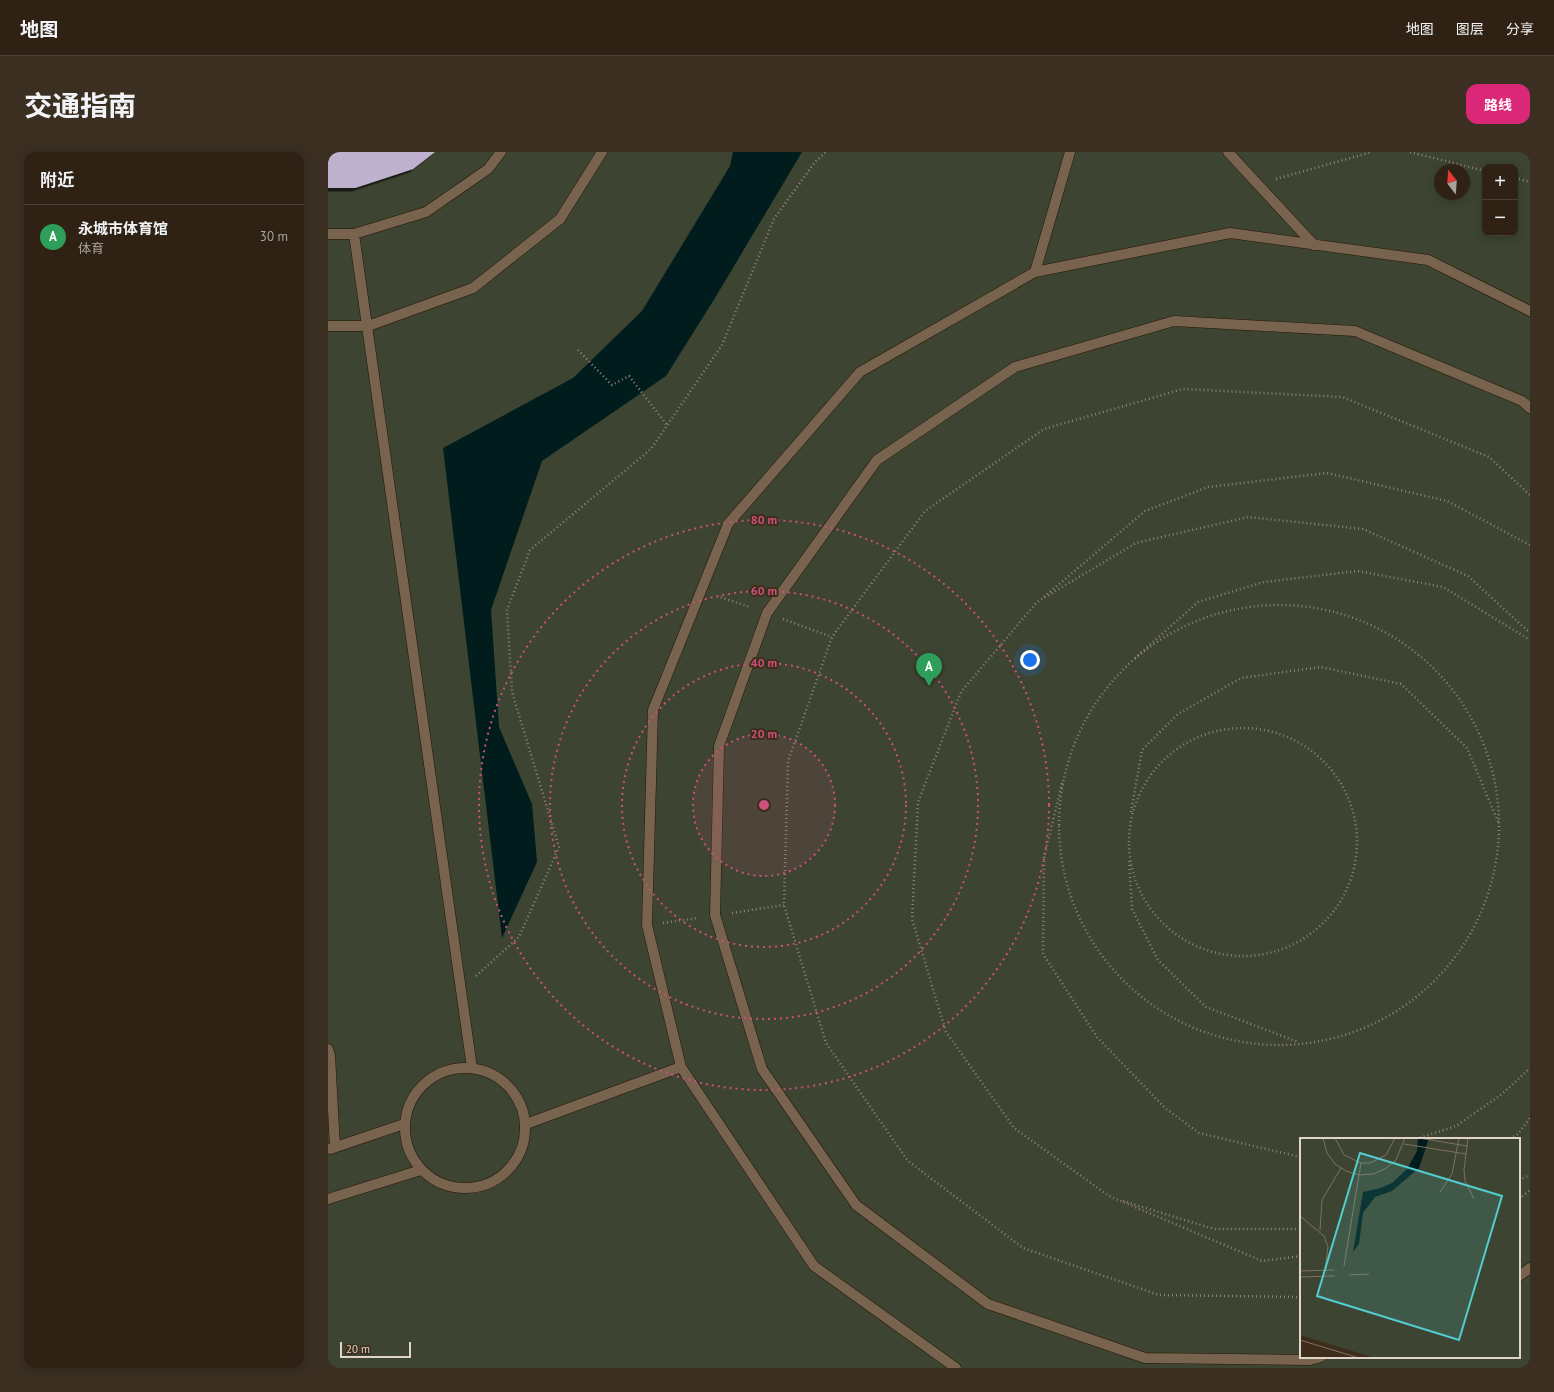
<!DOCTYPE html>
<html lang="zh">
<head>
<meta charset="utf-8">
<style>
	:root { --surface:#2f2214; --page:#3b2f22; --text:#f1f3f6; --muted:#a7a4a0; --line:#4a3f34; --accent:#db2777 }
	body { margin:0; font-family:"PT Sans","Noto Sans SC",sans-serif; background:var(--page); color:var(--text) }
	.controls { position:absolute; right:12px; top:12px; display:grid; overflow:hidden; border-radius:8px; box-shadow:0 2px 10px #0003 }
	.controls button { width:36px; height:36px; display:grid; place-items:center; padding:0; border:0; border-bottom:1px solid var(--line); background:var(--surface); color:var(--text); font:20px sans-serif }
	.compass { position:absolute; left:1106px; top:12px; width:36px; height:36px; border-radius:50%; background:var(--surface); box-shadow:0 2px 10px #0003; rotate:343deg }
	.scale { position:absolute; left:12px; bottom:10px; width:71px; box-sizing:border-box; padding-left:4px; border:2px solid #e0d4c9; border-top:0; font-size:11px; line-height:14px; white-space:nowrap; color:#e0d4c9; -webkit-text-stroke:3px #3f2d1b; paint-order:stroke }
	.you { position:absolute; left:702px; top:508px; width:14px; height:14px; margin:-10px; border:3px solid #fff; border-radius:50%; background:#1a73e8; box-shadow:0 0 0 6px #1a73e833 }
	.badge { display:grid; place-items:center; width:26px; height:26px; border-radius:50%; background:var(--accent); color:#fff; font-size:13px; font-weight:700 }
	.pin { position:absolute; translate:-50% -33px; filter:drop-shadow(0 1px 2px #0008) }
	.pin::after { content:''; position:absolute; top:21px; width:14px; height:12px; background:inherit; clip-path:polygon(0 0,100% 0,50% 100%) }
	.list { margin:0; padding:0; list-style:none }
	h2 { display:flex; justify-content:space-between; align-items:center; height:52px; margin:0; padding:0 16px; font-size:17px }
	h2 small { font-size:13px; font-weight:400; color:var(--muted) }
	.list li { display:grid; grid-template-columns:26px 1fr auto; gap:12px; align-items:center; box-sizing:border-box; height:64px; padding:0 16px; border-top:1px solid var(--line) }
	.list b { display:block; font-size:15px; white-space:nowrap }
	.list p { margin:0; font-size:13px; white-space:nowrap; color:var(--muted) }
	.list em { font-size:13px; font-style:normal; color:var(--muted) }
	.map { position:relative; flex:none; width:1202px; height:1216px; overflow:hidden; border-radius:12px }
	header { display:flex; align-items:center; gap:24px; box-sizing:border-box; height:56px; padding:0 20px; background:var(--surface); border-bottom:1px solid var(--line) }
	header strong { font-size:19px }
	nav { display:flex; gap:22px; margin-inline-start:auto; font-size:14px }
	.intro { display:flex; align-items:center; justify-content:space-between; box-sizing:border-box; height:96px; padding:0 24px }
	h1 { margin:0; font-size:28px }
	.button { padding:10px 18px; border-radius:12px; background:var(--accent); color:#fff; font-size:14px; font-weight:700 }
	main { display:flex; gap:24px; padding:0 24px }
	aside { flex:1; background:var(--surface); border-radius:12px; box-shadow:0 2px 10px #0003 }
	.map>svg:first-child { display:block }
	.pitch { fill:#3d4431; fill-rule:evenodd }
	.water { fill:#001c1c }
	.building { fill:#beb2cf; filter:url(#shadow) }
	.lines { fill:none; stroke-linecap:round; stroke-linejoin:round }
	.lane-casing { stroke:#251504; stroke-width:11 }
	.street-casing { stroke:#251504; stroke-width:11 }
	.path { stroke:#928374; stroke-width:2.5; stroke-dasharray:1 3; stroke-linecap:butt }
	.lane { stroke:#77634e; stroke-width:10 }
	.street { stroke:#77634e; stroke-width:10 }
	.ring { fill:none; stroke:#cb507c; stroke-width:2; stroke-dasharray:2 4 }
	.inset-road { fill:none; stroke:#7f7061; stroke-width:1 }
	.view { fill:#52cdd0; fill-opacity:0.15; stroke:#52cdd0; stroke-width:2 }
	.inset-edge { fill:none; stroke:#e0d4c9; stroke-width:2 }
	.centre { fill:#cb507c; stroke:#3f2d1b; stroke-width:2 }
	.ring-label { font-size:12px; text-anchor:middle; font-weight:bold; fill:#cb507c; stroke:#3f2d1b; stroke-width:4; stroke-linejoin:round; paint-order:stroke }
</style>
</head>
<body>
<header>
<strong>地图</strong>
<nav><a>地图</a><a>图层</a><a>分享</a></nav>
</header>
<div class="intro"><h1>交通指南</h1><a class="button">路线</a></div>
<main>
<aside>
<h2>附近<small></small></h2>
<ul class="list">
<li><span class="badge" style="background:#2e9e5b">A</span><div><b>永城市体育馆</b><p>体育</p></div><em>30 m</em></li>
</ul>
</aside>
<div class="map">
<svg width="1202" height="1216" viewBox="0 0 1202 1216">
	<defs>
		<filter id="shadow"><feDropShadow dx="-3.5" dy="3.5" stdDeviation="0" flood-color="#0009"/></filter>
	</defs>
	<rect width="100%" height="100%" fill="#3f2d1b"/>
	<path class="pitch" d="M 0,0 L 1202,0 L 1202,1216 L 0,1216 ZM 1157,15 L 1187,15 L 1187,81 L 1157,81 ZM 1112,18 L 1136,18 L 1136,42 L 1112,42 ZM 973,987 L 1191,987 L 1191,1205 L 973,1205 Z"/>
	<path class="water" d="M 405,0 L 474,0 L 387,146 L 338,224 L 214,309 L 163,458 L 171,575 L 204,652 L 209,710 L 174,786 L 115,296 L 245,226 L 314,159 L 402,14 Z"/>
	<path class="building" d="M 0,0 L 107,0 L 85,17 L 27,36 L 0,36 Z"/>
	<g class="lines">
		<g class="lane-casing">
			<path id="lane" d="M 900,0 L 986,93
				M 0,82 L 26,82 L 98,60 L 160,17 L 173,0
				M 26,82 L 144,916
				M 707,120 L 742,0
				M 0,174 L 40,174 L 145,136 L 232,67 L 274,0
				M 0,897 L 2,903 L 7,995
				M77 976a60 60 0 1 1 120 0a60 60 0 1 1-120 0Z
				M 198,972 L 353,915
				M 2,997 L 76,972
				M 0,1047 L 93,1018
				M 628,1216 L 486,1114 L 353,915 L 319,773 L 325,558 L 400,372 L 532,220 L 707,120 L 902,81 L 1100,108 L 1202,159"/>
		</g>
		<g class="street-casing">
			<path id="street" d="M 1191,1124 L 1202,1116
				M 993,1205 L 982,1208 L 817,1206 L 660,1152 L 528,1053 L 434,917 L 387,763 L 391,594 L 439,461 L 549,308 L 687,215 L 846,169 L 1027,179 L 1194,249 L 1202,256"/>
		</g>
		<path class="path" d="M 1082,0 L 1157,19
			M 1187,26 L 1202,30
			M 948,27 L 1044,0
			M 250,198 L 284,233 L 301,224 L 339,273
			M 389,444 L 422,455
			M 716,445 L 817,359 L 880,335 L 999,321 L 1119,349 L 1202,393
			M731 673a220 220 0 1 1 440 0a220 220 0 1 1-440 0Z
			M 455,467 L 504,485
			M 807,506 L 870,450 L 936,430 L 1030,419 L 1115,435 L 1202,488
			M801 690a114 114 0 1 1 228 0a114 114 0 1 1-228 0Z
			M 734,631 L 716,706 L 715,802 L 769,885 L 837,956 L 871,981 L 968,1004 L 973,1004
			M 803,660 L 814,598 L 850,562 L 913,526 L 993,515 L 1073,532 L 1139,596 L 1171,672
			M 801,709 L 804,757 L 830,808 L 878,855 L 970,890
			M 404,761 L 456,753
			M 335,771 L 370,766
			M 148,824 L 191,785 L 231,695 L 184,540 L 179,458 L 202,398 L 323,297 L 394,193 L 446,67 L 487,10 L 498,0
			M 1088,987 L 1128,974 L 1174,942 L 1202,916
			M 1182,987 L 1190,982 L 1202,966
			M 1191,1028 L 1202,1023
			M 1191,1047 L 1202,1038
			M 795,1049 L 886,1077 L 973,1077
			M 973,1104 L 934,1109 L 781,1044 L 686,976 L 618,880 L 584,767 L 590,650 L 633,540 L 709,450 L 808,391 L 920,365 L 1035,377 L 1140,424 L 1202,481
			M 973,1145 L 831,1143 L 695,1096 L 580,1009 L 498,891 L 456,753 L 460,609 L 504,485 L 597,359 L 716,277 L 855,237 L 1014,245 L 1161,305 L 1202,343"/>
		<use href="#lane" class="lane"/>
		<use href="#street" class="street"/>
	</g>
	<circle cx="436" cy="653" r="71" fill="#cb507c" fill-opacity=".12"/>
	<g class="ring">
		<circle cx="436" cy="653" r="71"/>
		<circle cx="436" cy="653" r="142"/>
		<circle cx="436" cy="653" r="214"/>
		<circle cx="436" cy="653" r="285"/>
	</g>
	<g transform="translate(972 986)">
		<rect width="220" height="220" fill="#3f2d1b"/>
		<path d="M 0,0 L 220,0 L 220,220 L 75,220 L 0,197 Z" fill="#3d4431"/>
		<path d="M 118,0 L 129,0 L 119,30 L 92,53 L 75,59 L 63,75 L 59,106 L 53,114 L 63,54 L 81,50 L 92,45 L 107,31 L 117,13 Z" fill="#001c1c"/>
		<path class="inset-road" d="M 23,0 L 27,15 L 35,26 L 46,33 L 59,37 L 73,36 L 85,31 L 96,22 L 105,0M 35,0 L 44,17 L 61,25 L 70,25 L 86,17 L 95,0M 119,0 L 167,8M 168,0 L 164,32 L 165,43 L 174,61M 104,6 L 166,16M 140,54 L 152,36 L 159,0M 0,78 L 24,98 L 28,109 L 25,132M 20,92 L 22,62 L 41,30M 44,128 L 61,25M 0,133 L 34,132M 49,137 L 69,136M 0,139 L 35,138M 0,202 L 59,220"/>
		<path class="view" d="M 60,15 L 202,58 L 159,202 L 17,158 Z"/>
		<rect width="220" height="220" class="inset-edge"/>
	</g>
	<circle cx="436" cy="653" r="6" class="centre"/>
	<g class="ring-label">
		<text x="436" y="372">80 m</text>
		<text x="436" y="443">60 m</text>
		<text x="436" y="515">40 m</text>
		<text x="436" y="586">20 m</text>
	</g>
</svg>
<div class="controls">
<button>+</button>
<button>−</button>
</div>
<svg class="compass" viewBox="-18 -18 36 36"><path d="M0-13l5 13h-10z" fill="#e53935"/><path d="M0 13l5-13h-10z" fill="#a7a4a0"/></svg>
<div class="scale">20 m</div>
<div class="you"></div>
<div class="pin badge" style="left:601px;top:534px;background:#2e9e5b">A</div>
</div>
</main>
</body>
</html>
